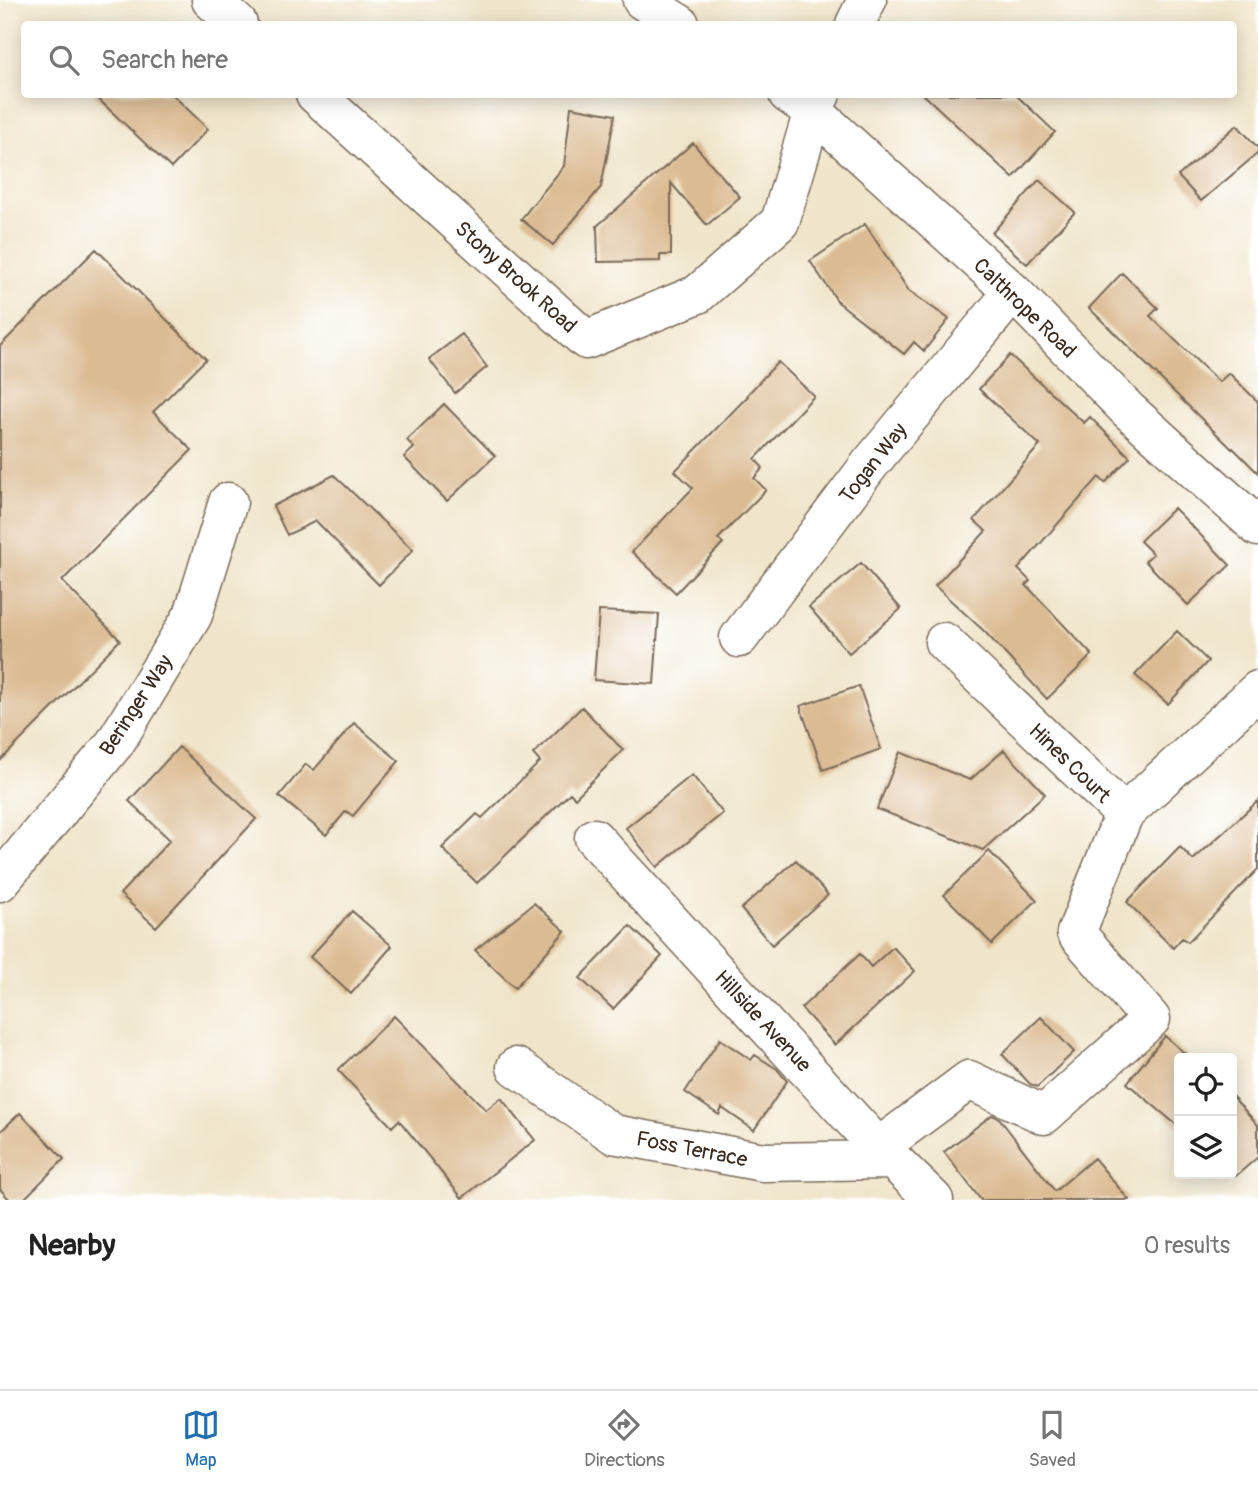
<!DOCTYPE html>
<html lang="en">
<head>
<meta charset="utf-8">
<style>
	:root { --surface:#fff; --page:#f2f2f2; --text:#222; --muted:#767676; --line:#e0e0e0; --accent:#1f6fb2 }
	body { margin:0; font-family:Pangolin,sans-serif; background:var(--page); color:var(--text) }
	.controls { position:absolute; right:21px; bottom:21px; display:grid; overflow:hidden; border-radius:7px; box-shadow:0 4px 18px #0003 }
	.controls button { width:63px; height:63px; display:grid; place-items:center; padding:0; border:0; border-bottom:2px solid var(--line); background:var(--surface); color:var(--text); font:35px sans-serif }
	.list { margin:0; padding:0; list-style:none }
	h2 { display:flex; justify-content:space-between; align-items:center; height:91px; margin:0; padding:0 28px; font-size:30px }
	h2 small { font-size:23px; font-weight:400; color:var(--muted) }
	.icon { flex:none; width:38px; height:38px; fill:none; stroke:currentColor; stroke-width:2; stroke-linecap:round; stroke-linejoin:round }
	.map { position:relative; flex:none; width:1258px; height:1200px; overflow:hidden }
	.search { position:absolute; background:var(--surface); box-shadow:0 4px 18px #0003; left:21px; right:21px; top:21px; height:77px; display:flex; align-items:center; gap:18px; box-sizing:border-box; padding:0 24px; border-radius:7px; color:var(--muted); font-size:26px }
	.sheet { height:189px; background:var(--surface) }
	nav { display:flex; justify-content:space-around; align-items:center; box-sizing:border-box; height:98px; border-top:2px solid var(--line); background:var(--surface); font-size:19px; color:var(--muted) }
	nav a { display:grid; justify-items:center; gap:4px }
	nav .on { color:var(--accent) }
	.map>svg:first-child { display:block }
	.building { fill:#dbbb93 }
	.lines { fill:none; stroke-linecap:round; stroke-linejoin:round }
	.minor-casing { stroke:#7a6b5a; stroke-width:41 }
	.minor { stroke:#fff; stroke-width:38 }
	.labels { text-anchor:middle; stroke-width:5; stroke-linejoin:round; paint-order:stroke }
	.street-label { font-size:21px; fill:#3b2a1e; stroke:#fff }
</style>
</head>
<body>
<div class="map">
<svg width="1258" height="1200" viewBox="0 0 1258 1200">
	<rect width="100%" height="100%" fill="#fff"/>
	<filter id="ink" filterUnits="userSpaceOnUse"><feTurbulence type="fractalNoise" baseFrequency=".0143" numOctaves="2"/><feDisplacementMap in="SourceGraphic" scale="14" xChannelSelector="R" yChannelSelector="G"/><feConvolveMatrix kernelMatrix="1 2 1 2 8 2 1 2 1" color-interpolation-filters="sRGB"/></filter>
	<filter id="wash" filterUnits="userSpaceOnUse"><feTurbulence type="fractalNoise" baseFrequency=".00686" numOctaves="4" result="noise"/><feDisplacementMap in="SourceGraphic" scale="28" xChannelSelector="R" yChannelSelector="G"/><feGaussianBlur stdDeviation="1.57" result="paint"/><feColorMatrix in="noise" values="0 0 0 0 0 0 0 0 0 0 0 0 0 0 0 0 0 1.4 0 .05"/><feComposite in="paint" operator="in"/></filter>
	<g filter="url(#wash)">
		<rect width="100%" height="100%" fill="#f0e5ca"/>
		<g id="blocks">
			<path class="building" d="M 93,94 L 172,94 L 208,129 L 171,168 Z
				M 923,94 L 1015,94 L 1055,132 L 1013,178 Z
				M 571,107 L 615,115 L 601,187 L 553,245 L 521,219 L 564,166 Z
				M 1237,125 L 1258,148 L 1258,153 L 1201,201 L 1178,176 Z
				M 693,143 L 740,197 L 707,225 L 671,183 L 671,255 L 660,255 L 660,261 L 598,262 L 597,226 Z
				M 1039,180 L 1075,212 L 1027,264 L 992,233 Z
				M 865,224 L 909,291 L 949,319 L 924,351 L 914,342 L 904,354 L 838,302 L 810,261 Z
				M 96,249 L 206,359 L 153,412 L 192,450 L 62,581 L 120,640 L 0,761 L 0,346 Z
				M 1122,273 L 1158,308 L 1150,316 L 1219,382 L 1229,373 L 1258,402 L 1258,473 L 1233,448 L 1232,449 L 1089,308 Z
				M 462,334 L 487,367 L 455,393 L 429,359 Z
				M 1010,355 L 1084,423 L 1090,417 L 1130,457 L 1105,483 L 1099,477 L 1018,569 L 1030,581 L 1026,585 L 1092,655 L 1047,699 L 985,632 L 935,586 L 986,531 L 974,520 L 1040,445 L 979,389 Z
				M 778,362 L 814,396 L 755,459 L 763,468 L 754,478 L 766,490 L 718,539 L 723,543 L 676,593 L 632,552 L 693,488 L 675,471 L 748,396 L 747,395 Z
				M 444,404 L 495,456 L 447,501 L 404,457 L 414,448 L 407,440 Z
				M 334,475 L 413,550 L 379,585 L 316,521 L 287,535 L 273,506 Z
				M 1174,508 L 1230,565 L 1188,605 L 1145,561 L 1153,554 L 1140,541 Z
				M 861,563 L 901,609 L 849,653 L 809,607 Z
				M 599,611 L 659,614 L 654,684 L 594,680 Z
				M 1177,631 L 1208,661 L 1168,704 L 1135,675 Z
				M 859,686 L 881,749 L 823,770 L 800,706 Z
				M 582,707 L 623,750 L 575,798 L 570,793 L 477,883 L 442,848 L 477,814 L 482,818 L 540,762 L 533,754 Z
				M 354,723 L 399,761 L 353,816 L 346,811 L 326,835 L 279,796 L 306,764 L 314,770 Z
				M 179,747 L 256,819 L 156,927 L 120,894 L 170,840 L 129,801 Z
				M 1004,750 L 1045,794 L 983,850 L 877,809 L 900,752 L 970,780 Z
				M 692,775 L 723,813 L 657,867 L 626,828 Z
				M 1258,801 L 1258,869 L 1188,942 L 1182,938 L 1173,948 L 1127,902 L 1180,847 L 1193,860 Z
				M 989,851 L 1037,900 L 992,944 L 944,895 Z
				M 796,860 L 828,895 L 772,945 L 741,909 Z
				M 534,903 L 565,931 L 515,988 L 475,950 Z
				M 352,911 L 392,946 L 351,994 L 310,957 Z
				M 630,926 L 662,956 L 613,1009 L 580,978 Z
				M 893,947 L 915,971 L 835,1045 L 801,1008 L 860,954 L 871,967 Z
				M 394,1016 L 486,1110 L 501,1098 L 535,1140 L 462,1198 L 399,1120 L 392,1127 L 338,1070 Z
				M 1041,1017 L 1074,1052 L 1037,1087 L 1030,1084 L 1002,1054 Z
				M 1165,1036 L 1190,1058 L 1179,1058 L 1179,1127 L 1127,1083 Z
				M 720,1039 L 751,1060 L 755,1055 L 777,1069 L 787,1081 L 754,1130 L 722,1108 L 719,1115 L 685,1092 Z
				M 1232,1096 L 1258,1125 L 1258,1157 L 1236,1176 L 1232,1172 Z
				M 20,1113 L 64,1159 L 23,1200 L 10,1200 L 0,1189 L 0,1132 Z
				M 992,1115 L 999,1118 L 1055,1191 L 1094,1158 L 1129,1200 L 981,1200 L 944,1152 Z"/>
		</g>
	</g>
	<g filter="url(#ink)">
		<use href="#blocks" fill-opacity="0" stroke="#7a6b5a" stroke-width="2"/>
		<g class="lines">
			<g class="minor-casing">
				<path id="minor" d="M 211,0 L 238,24
					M 642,0 L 680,24
					M 855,24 L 867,0
					M 315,94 L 586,340 L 698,294 L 780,222 L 813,111 L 821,94
					M 788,94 L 813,111 L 1013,292 L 1128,410 L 1258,527
					M 739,638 L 870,464 L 1013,292
					M 944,642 L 1124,814 L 1258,690
					M 594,838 L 890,1160 L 893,1160 L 934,1200
					M 0,882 L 115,743 L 193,615 L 228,502
					M 516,1067 L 613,1134 L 763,1162 L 890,1160
					M 879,1147 L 969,1080 L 1044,1115 L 1151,1019 L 1076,933 L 1124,814"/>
			</g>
			<use href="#minor" class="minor"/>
		</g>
	</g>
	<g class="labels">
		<g class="street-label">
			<text transform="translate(516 277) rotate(42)" y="7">Stony Brook Road</text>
			<text transform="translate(1025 308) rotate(44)" y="7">Calthrope Road</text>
			<text transform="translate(873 463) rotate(-52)" y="7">Togan Way</text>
			<text transform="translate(136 705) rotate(-57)" y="7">Beringer Way</text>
			<text transform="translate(1070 763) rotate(44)" y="7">Hines Court</text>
			<text transform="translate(763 1021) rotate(47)" y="7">Hillside Avenue</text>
			<text transform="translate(692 1149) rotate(11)" y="7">Foss Terrace</text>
		</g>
	</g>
</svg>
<div class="controls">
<button><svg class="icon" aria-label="locate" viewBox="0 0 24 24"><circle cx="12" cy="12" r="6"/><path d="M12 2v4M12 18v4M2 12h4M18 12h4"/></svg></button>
<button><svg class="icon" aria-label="layers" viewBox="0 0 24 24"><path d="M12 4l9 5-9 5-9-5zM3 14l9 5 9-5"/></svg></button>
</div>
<div class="search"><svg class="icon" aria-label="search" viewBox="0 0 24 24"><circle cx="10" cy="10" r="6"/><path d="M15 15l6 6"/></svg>Search here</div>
</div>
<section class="sheet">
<h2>Nearby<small>0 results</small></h2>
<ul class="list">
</ul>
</section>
<nav>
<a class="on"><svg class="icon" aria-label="map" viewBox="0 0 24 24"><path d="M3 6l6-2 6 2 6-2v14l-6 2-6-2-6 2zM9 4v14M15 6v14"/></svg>Map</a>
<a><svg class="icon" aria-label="directions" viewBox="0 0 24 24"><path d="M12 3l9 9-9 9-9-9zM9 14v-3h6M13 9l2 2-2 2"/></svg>Directions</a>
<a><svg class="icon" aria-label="saved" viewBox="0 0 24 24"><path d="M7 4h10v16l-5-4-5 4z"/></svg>Saved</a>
</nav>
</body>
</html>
